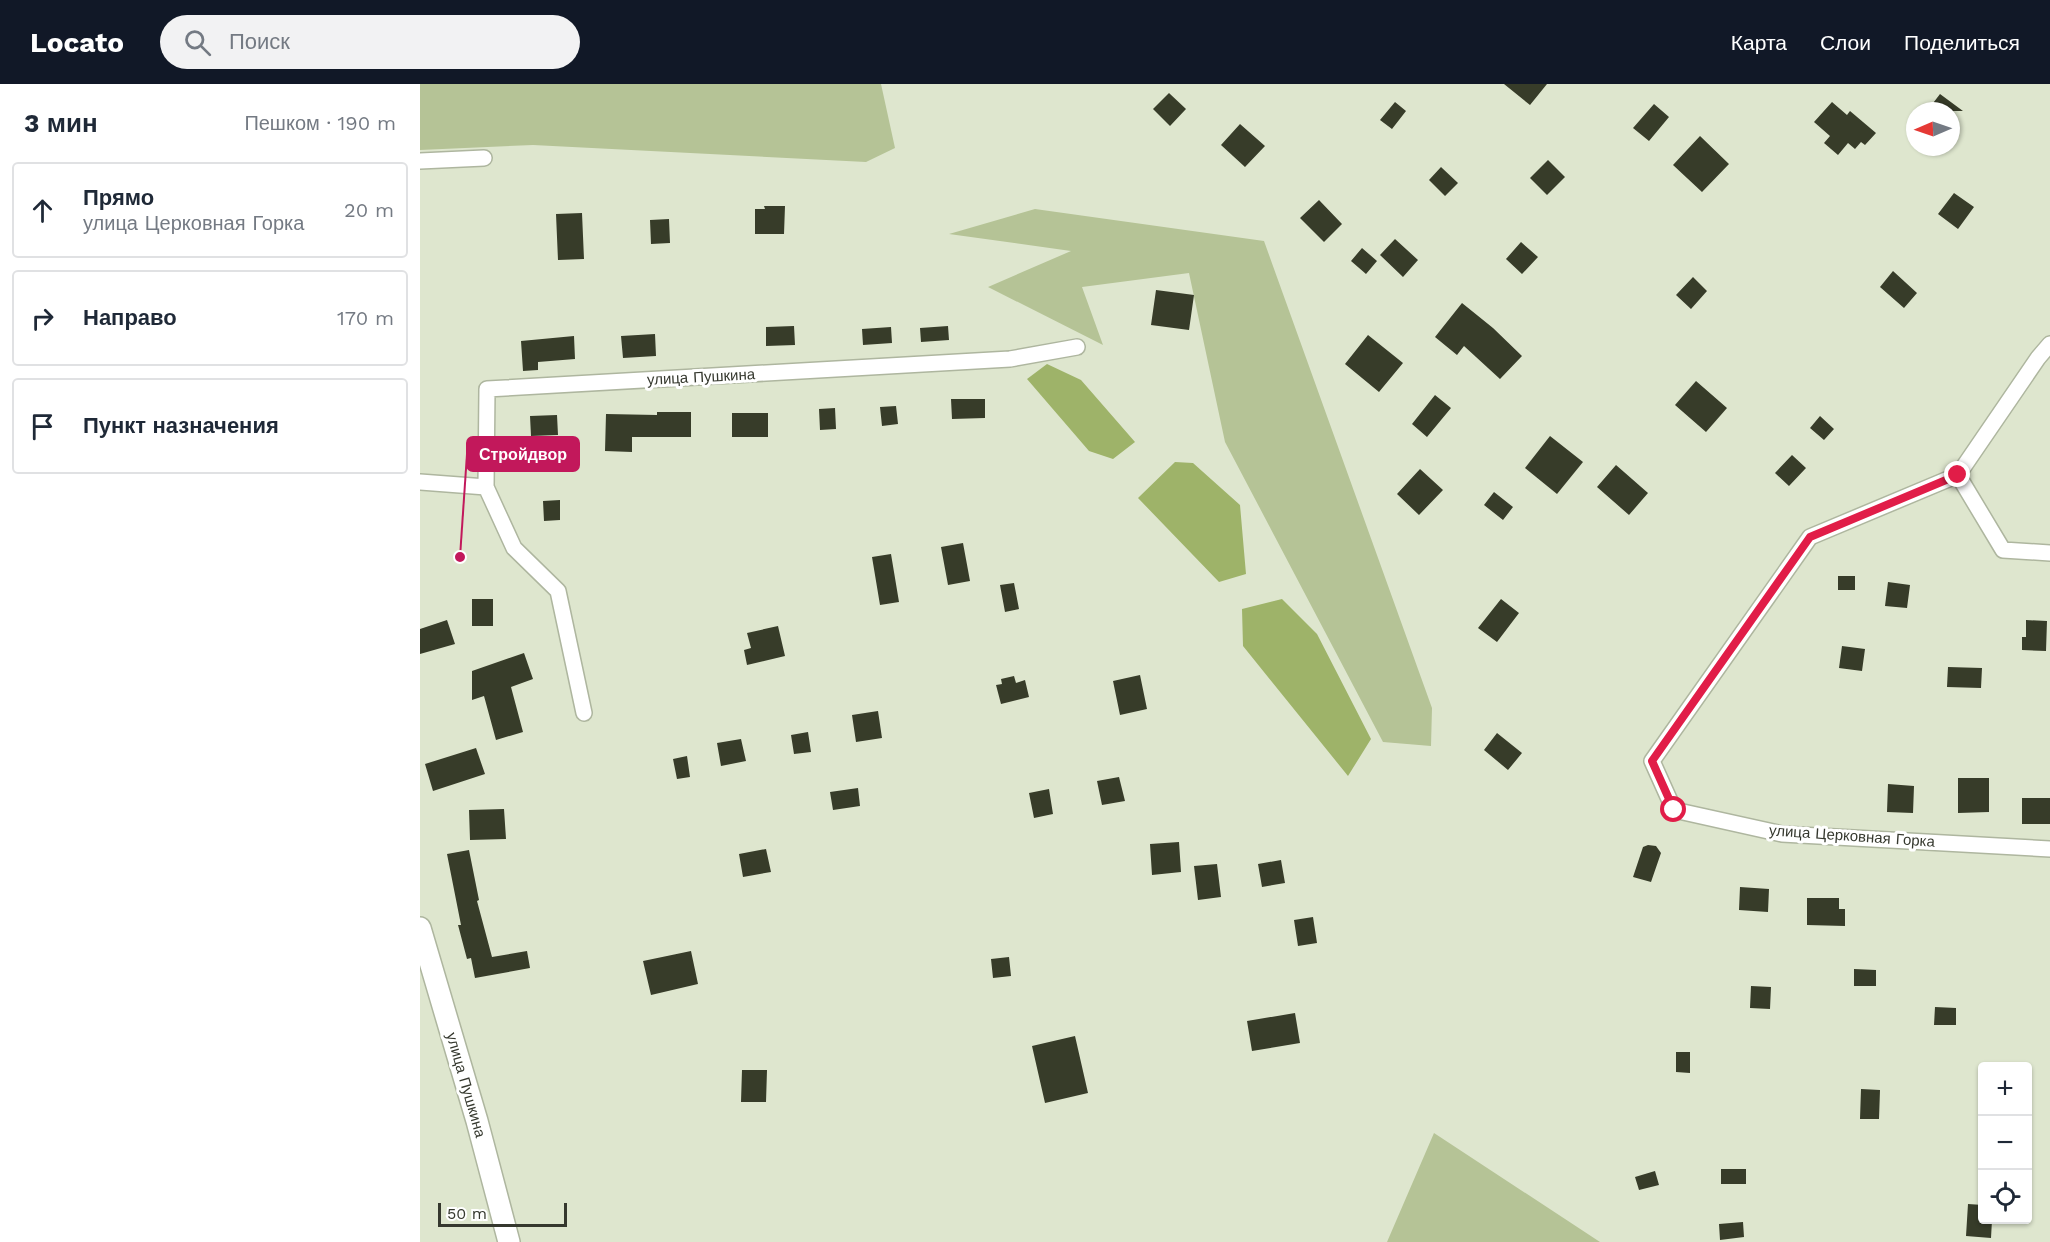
<!DOCTYPE html>
<html lang="ru">
<head>
<meta charset="utf-8">
<style>
	:root { --surface:#fff; --page:#f2f2f3; --text:#1f2937; --muted:#747a83; --line:#e0e1e3; --accent:#111827 }
	body { margin:0; font-family:"Work Sans",sans-serif; background:var(--page); color:var(--text) }
	.controls { position:absolute; right:18px; bottom:18px; display:grid; overflow:hidden; border-radius:6px; box-shadow:0 2px 4px #0004 }
	.controls button { width:54px; height:54px; display:grid; place-items:center; padding:0; border:0; border-bottom:2px solid var(--line); background:var(--surface); color:var(--text); font:30px sans-serif }
	.compass { position:absolute; left:1486px; top:18px; width:54px; height:54px; border-radius:50%; background:var(--surface); box-shadow:0 2px 4px #0004; rotate:268deg }
	.scale { position:absolute; left:18px; bottom:15px; width:129px; box-sizing:border-box; padding-left:6px; border:3px solid #35382e; border-top:0; font-size:16px; line-height:21px; white-space:nowrap; color:#35382e; -webkit-text-stroke:4px #fff; paint-order:stroke }
	.stop { position:absolute; width:18px; height:18px; margin:-14px; border:4px solid #e11d48; border-radius:50%; background:#fff }
	.stop.end { background:#e11d48; border-color:#fff; box-shadow:0 2px 6px #0008 }
	.list { margin:0; padding:0; list-style:none }
	h2 { display:flex; justify-content:space-between; align-items:center; height:78px; margin:0; padding:0 24px; font-size:26px }
	h2 small { font-size:20px; font-weight:400; color:var(--muted) }
	.list li { display:grid; grid-template-columns:39px 1fr auto; gap:18px; align-items:center; box-sizing:border-box; height:96px; margin:0 12px 12px; padding:0 12px; border:2px solid var(--line); border-radius:6px }
	.list b { display:block; font-size:22px; white-space:nowrap }
	.list p { margin:0; font-size:20px; white-space:nowrap; color:var(--muted) }
	.list em { font-size:20px; font-style:normal; color:var(--muted) }
	.icon { flex:none; width:33px; height:33px; fill:none; stroke:currentColor; stroke-width:2; stroke-linecap:round; stroke-linejoin:round }
	.map { position:relative; flex:none; width:1630px; height:1158px; overflow:hidden }
	header { display:flex; align-items:center; gap:36px; box-sizing:border-box; height:84px; padding:0 30px; background:var(--accent); color:#fff }
	header strong { font-size:28px }
	nav { display:flex; gap:33px; margin-inline-start:auto; font-size:21px }
	.search { width:420px; height:54px; background:var(--page); display:flex; align-items:center; gap:15px; box-sizing:border-box; padding:0 21px; border-radius:33px; color:var(--muted); font-size:22px }
	main { display:flex }
	aside { flex:1; background:var(--surface) }
	.map>svg:first-child { display:block }
	.green { fill:#b5c396 }
	.water { fill:#9eb369 }
	.building { fill:#373c29 }
	.lines { fill:none; stroke-linecap:round; stroke-linejoin:round }
	.minor-casing { stroke:#aeb69f; stroke-width:18 }
	.secondary-casing { stroke:#aeb69f; stroke-width:24 }
	.minor { stroke:#fff; stroke-width:15 }
	.secondary { stroke:#fff; stroke-width:21 }
	.route { stroke:#e11d48; stroke-width:8 }
	.labels { text-anchor:middle; stroke-width:6; stroke-linejoin:round; paint-order:stroke }
	.street-label { font-size:15px; fill:#35382e; stroke:#fff }
	.leader { fill:none; stroke:#c2185b; stroke-width:2 }
	.callout-dot { fill:#c2185b; stroke:#fff; stroke-width:2 }
	.callout { fill:#c2185b; stroke:#c2185b; stroke-width:2 }
	.callout-label { font-size:16px; text-anchor:middle; font-weight:bold; fill:#fff }
</style>
</head>
<body>
<header>
<strong>Locato</strong>
<div class="search"><svg class="icon" aria-label="search" viewBox="0 0 24 24"><circle cx="10" cy="10" r="6"/><path d="M15 15l6 6"/></svg>Поиск</div>
<nav><a>Карта</a><a>Слои</a><a>Поделиться</a></nav>
</header>
<main>
<aside>
<h2>3 мин<small>Пешком · 190 m</small></h2>
<ul class="list">
<li><svg class="icon" aria-label="ahead" viewBox="0 0 24 24"><path d="M12 20V5M6 11l6-6 6 6"/></svg><div><b>Прямо</b><p>улица Церковная Горка</p></div><em>20 m</em></li>
<li><svg class="icon" aria-label="right" viewBox="0 0 24 24"><path d="M7 20v-9h11M14 6l5 5-5 5"/></svg><div><b>Направо</b></div><em>170 m</em></li>
<li><svg class="icon" aria-label="arrive" viewBox="0 0 24 24"><path d="M6 21V4h12l-3 4 3 4H6"/></svg><div><b>Пункт назначения</b></div></li>
</ul>
</aside>
<div class="map">
<svg width="1630" height="1158" viewBox="0 0 1630 1158">
	<rect width="100%" height="100%" fill="#dee6ce"/>
	<path class="green" d="M 0,0 L 461,0 L 475,64 L 446,78 L 113,61 L 0,66 Z
		M 615,125 L 844,157 L 1012,624 L 1011,662 L 963,658 L 805,358 L 769,189 L 662,203 L 683,261 L 568,203 L 651,167 L 529,150 Z
		M 1014,1049 L 1180,1158 L 967,1158 Z"/>
	<path class="water" d="M 627,280 L 661,296 L 715,358 L 693,375 L 669,367 L 607,295 Z
		M 755,378 L 773,379 L 820,421 L 826,490 L 799,498 L 718,414 Z
		M 862,515 L 897,550 L 951,655 L 928,692 L 823,562 L 822,525 Z"/>
	<path class="building" d="M 1084,0 L 1127,0 L 1110,21 Z
		M 749,9 L 766,25 L 750,42 L 733,25 Z
		M 1520,10 L 1543,27 L 1507,27 Z
		M 975,18 L 986,27 L 972,45 L 960,36 Z
		M 1412,18 L 1427,31 L 1430,27 L 1456,49 L 1445,61 L 1441,58 L 1435,65 L 1428,59 L 1418,71 L 1404,59 L 1410,52 L 1394,38 Z
		M 1234,20 L 1249,33 L 1229,57 L 1213,44 Z
		M 820,40 L 845,62 L 825,83 L 801,61 Z
		M 1280,52 L 1309,80 L 1282,108 L 1253,81 Z
		M 1128,76 L 1145,93 L 1127,111 L 1110,94 Z
		M 1021,83 L 1038,99 L 1025,112 L 1009,96 Z
		M 1534,109 L 1554,123 L 1538,145 L 1518,130 Z
		M 899,116 L 922,140 L 904,158 L 880,134 Z
		M 344,122 L 365,122 L 364,150 L 335,150 L 335,125 L 345,125 Z
		M 162,129 L 164,175 L 138,176 L 136,130 Z
		M 249,135 L 250,159 L 231,160 L 230,136 Z
		M 975,155 L 998,176 L 983,193 L 960,171 Z
		M 1101,158 L 1118,173 L 1102,190 L 1086,175 Z
		M 942,164 L 957,177 L 946,190 L 931,177 Z
		M 1473,187 L 1497,209 L 1484,224 L 1460,203 Z
		M 1273,193 L 1287,207 L 1271,225 L 1256,211 Z
		M 736,206 L 774,211 L 769,246 L 731,241 Z
		M 1042,219 L 1073,244 L 1102,272 L 1080,295 L 1044,262 L 1037,271 L 1015,253 Z
		M 374,242 L 375,261 L 346,262 L 346,243 Z
		M 528,242 L 529,256 L 501,258 L 500,244 Z
		M 471,243 L 472,259 L 443,261 L 442,245 Z
		M 235,250 L 236,272 L 203,274 L 201,252 Z
		M 948,251 L 983,279 L 959,308 L 925,280 Z
		M 154,252 L 155,275 L 118,278 L 118,286 L 103,287 L 101,257 Z
		M 1276,297 L 1307,324 L 1286,348 L 1255,321 Z
		M 1015,311 L 1031,324 L 1007,353 L 992,340 Z
		M 531,315 L 565,315 L 565,334 L 532,335 Z
		M 476,322 L 478,340 L 462,342 L 460,323 Z
		M 415,324 L 416,345 L 400,346 L 399,325 Z
		M 237,328 L 271,328 L 271,353 L 212,353 L 212,368 L 185,367 L 186,330 L 237,331 Z
		M 312,329 L 348,329 L 348,353 L 312,353 Z
		M 137,331 L 138,351 L 111,352 L 110,332 Z
		M 1400,332 L 1414,345 L 1404,356 L 1390,344 Z
		M 1130,352 L 1163,378 L 1137,410 L 1105,384 Z
		M 1372,371 L 1386,384 L 1369,402 L 1355,389 Z
		M 1196,381 L 1228,409 L 1209,431 L 1177,403 Z
		M 1000,385 L 1023,406 L 999,431 L 977,410 Z
		M 1074,408 L 1093,423 L 1083,436 L 1064,421 Z
		M 140,416 L 140,436 L 124,437 L 123,417 Z
		M 543,459 L 550,497 L 528,501 L 521,463 Z
		M 471,470 L 479,518 L 460,521 L 452,473 Z
		M 1418,492 L 1435,492 L 1435,506 L 1418,506 Z
		M 1468,498 L 1490,501 L 1487,524 L 1465,522 Z
		M 594,499 L 599,525 L 585,528 L 580,501 Z
		M 52,515 L 73,515 L 73,542 L 52,542 Z
		M 1081,515 L 1099,529 L 1077,558 L 1058,544 Z
		M 27,536 L 35,560 L 0,570 L 0,545 Z
		M 1606,536 L 1627,537 L 1626,567 L 1602,566 L 1602,553 L 1606,553 Z
		M 358,542 L 365,572 L 327,581 L 324,566 L 331,564 L 327,549 Z
		M 1422,562 L 1445,565 L 1442,587 L 1419,584 Z
		M 104,569 L 113,595 L 91,603 L 103,648 L 76,656 L 64,612 L 52,616 L 52,587 Z
		M 1528,583 L 1562,584 L 1561,604 L 1527,603 Z
		M 720,591 L 727,625 L 700,631 L 693,597 Z
		M 594,592 L 596,599 L 605,596 L 609,613 L 581,620 L 576,601 L 582,600 L 581,595 Z
		M 458,627 L 462,654 L 436,658 L 432,631 Z
		M 388,648 L 391,668 L 374,670 L 371,651 Z
		M 1077,649 L 1102,669 L 1088,686 L 1064,666 Z
		M 321,655 L 326,677 L 301,682 L 297,659 Z
		M 56,664 L 65,690 L 13,707 L 5,680 Z
		M 267,672 L 270,693 L 257,695 L 253,675 Z
		M 699,693 L 705,717 L 682,721 L 677,697 Z
		M 1538,694 L 1569,694 L 1569,728 L 1538,729 Z
		M 1468,700 L 1494,702 L 1493,729 L 1467,728 Z
		M 438,704 L 440,722 L 413,726 L 410,708 Z
		M 629,705 L 633,730 L 614,734 L 609,709 Z
		M 1602,714 L 1630,714 L 1630,740 L 1602,740 Z
		M 84,725 L 86,755 L 50,756 L 49,726 Z
		M 759,758 L 761,788 L 732,791 L 730,760 Z
		M 1228,761 L 1236,762 L 1241,769 L 1231,798 L 1213,793 L 1223,763 Z
		M 346,765 L 351,788 L 323,793 L 319,770 Z
		M 49,766 L 59,816 L 57,817 L 72,873 L 107,867 L 110,884 L 55,894 L 51,874 L 47,875 L 38,841 L 41,841 L 27,770 Z
		M 861,776 L 865,799 L 842,803 L 838,780 Z
		M 797,780 L 801,813 L 778,816 L 774,782 Z
		M 1320,803 L 1349,805 L 1348,828 L 1319,826 Z
		M 1387,814 L 1419,814 L 1419,825 L 1425,825 L 1425,842 L 1387,841 Z
		M 893,833 L 897,859 L 878,862 L 874,836 Z
		M 271,867 L 278,900 L 231,911 L 223,877 Z
		M 589,873 L 591,892 L 573,894 L 571,875 Z
		M 1434,885 L 1456,886 L 1456,902 L 1434,902 Z
		M 1331,902 L 1351,903 L 1350,925 L 1330,924 Z
		M 1515,923 L 1536,924 L 1536,941 L 1514,941 Z
		M 875,929 L 880,959 L 832,967 L 827,937 Z
		M 655,952 L 668,1009 L 625,1019 L 612,962 Z
		M 1256,968 L 1270,968 L 1270,989 L 1256,988 Z
		M 322,986 L 347,986 L 346,1018 L 321,1018 Z
		M 1441,1005 L 1460,1006 L 1459,1035 L 1440,1035 Z
		M 1301,1085 L 1326,1085 L 1326,1100 L 1301,1100 Z
		M 1235,1087 L 1239,1101 L 1219,1106 L 1215,1093 Z
		M 1548,1120 L 1563,1121 L 1563,1136 L 1572,1136 L 1571,1154 L 1546,1152 Z
		M 1323,1138 L 1324,1153 L 1300,1156 L 1299,1140 Z"/>
	<g class="lines">
		<g class="minor-casing">
			<path id="minor" d="M 0,77 L 64,74
				M 1630,260 L 1618,274 L 1538,391 L 1390,453 L 1232,677 L 1254,726 L 1362,750 L 1630,765
				M 1538,391 L 1583,466 L 1630,469
				M 0,398 L 66,403 L 67,305 L 590,275 L 657,263
				M 66,403 L 94,464 L 138,507 L 164,629"/>
		</g>
		<g class="secondary-casing">
			<path id="secondary" d="M 0,844 L 57,1037 L 89,1158"/>
		</g>
		<use href="#minor" class="minor"/>
		<use href="#secondary" class="secondary"/>
	</g>
	<g class="lines">
		<path class="route" d="M 1254,726 L 1232,677 L 1390,453 L 1538,391"/>
	</g>
	<g class="labels">
		<g class="street-label">
			<text transform="translate(281 293) rotate(-3)" y="5">улица Пушкина</text>
			<text transform="translate(1432 752) rotate(4)" y="5">улица Церковная Горка</text>
			<text transform="translate(46 1001) rotate(74)" y="5">улица Пушкина</text>
		</g>
	</g>
	<path class="leader" d="M40 473L47 370"/>
	<circle class="callout-dot" cx="40" cy="473" r="6"/>
	<rect class="callout" x="47" y="353" width="112" height="34" rx="6"/>
	<g class="callout-label">
		<text x="103" y="376">Стройдвор</text>
	</g>
</svg>
<div class="controls">
<button>+</button>
<button>−</button>
<button><svg class="icon" aria-label="locate" viewBox="0 0 24 24"><circle cx="12" cy="12" r="6"/><path d="M12 2v4M12 18v4M2 12h4M18 12h4"/></svg></button>
</div>
<svg class="compass" viewBox="-18 -18 36 36"><path d="M0-13l5 13h-10z" fill="#e53935"/><path d="M0 13l5-13h-10z" fill="#747a83"/></svg>
<div class="scale">50 m</div>
<div class="stop" style="left:1254px;top:726px"></div>
<div class="stop end" style="left:1538px;top:391px"></div>
</div>
</main>
</body>
</html>
